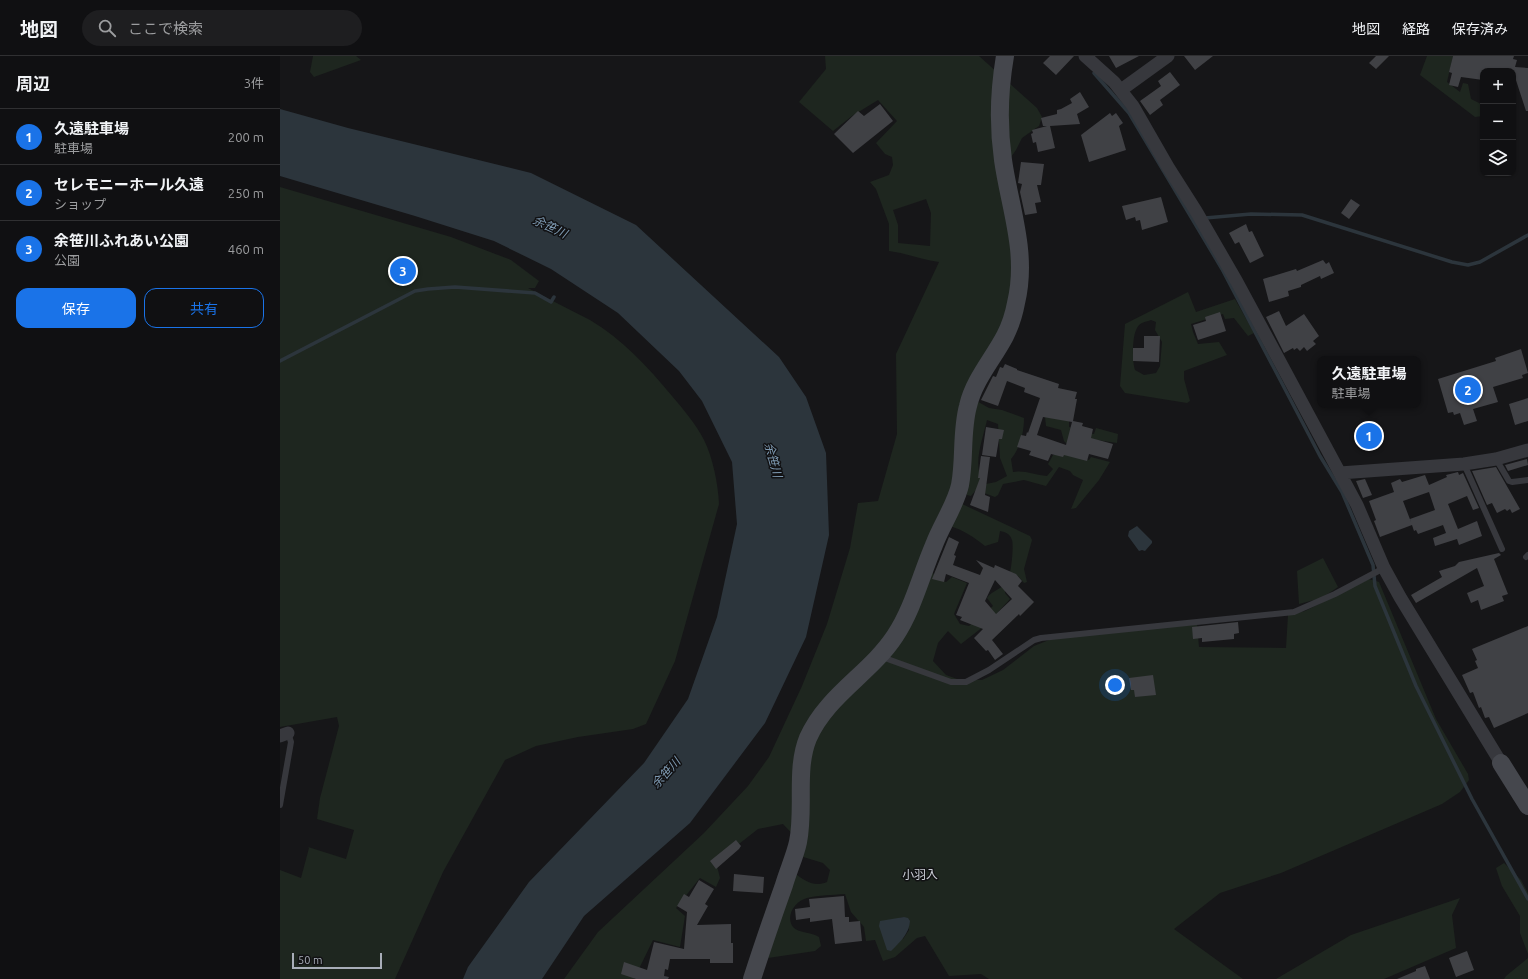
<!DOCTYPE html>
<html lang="ja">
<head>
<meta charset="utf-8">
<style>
	:root { --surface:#101012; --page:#1e1e20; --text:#f1f3f6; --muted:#9c9d9f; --line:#303032; --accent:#1a73e8 }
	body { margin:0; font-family:Ubuntu,"Noto Sans JP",sans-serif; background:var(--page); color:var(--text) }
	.controls { position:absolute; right:12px; top:12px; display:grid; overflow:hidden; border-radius:8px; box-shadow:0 1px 3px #0004 }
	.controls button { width:36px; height:36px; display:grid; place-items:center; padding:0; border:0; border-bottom:1px solid var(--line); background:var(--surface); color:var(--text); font:20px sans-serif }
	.scale { position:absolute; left:12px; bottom:10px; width:90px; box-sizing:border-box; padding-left:4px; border:2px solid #a8adb8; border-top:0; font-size:11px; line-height:14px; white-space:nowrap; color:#a8adb8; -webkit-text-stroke:3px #111113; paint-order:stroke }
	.you { position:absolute; left:835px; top:629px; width:14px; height:14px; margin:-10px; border:3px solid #fff; border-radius:50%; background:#1a73e8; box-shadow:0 0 0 6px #1a73e833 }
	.badge { display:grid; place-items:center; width:26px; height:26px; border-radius:50%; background:var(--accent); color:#fff; font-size:13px; font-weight:700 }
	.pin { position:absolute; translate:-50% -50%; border:2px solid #fff; box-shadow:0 1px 4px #0006 }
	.popup { position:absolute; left:1037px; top:300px; width:104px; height:52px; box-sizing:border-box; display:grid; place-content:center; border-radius:8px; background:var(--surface); filter:drop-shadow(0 1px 3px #0005); font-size:13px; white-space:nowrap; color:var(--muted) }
	.popup b { font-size:15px; color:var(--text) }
	.popup::after { content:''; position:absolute; left:50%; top:100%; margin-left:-8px; border:8px solid transparent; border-top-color:var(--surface) }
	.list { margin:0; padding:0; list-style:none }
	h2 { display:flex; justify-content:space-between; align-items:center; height:52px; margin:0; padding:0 16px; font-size:17px }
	h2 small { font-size:13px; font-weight:400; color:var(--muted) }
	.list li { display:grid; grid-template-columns:26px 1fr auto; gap:12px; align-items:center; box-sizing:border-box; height:56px; padding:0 16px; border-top:1px solid var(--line) }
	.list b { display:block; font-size:15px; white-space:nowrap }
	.list p { margin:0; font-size:13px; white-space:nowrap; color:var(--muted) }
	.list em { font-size:13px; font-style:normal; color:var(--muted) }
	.actions { display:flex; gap:8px; padding:12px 16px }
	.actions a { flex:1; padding:9px 0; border:1px solid var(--accent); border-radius:12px; text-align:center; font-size:14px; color:var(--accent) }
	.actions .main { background:var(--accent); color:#fff }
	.icon { flex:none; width:22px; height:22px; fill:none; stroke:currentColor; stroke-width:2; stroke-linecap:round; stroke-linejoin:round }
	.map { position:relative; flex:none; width:1248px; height:923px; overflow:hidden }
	header { display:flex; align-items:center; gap:24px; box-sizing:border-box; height:56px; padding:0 20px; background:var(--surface); border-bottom:1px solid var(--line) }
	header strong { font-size:19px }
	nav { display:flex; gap:22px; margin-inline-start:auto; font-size:14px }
	.search { width:280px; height:36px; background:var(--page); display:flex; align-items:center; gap:10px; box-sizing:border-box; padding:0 14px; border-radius:22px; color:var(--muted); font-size:15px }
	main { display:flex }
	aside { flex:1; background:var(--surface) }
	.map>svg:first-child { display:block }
	.green { fill:#1e261f; fill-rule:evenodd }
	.water { fill:#2c353c }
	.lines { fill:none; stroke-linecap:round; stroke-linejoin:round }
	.stream { stroke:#2c353c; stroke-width:3.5 }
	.building { fill:#404145; fill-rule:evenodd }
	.lane { stroke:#37383d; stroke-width:6 }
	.street { stroke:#37383d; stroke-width:13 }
	.secondary { stroke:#45474d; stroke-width:18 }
	.labels { text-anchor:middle; stroke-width:3; stroke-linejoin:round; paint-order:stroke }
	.water-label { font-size:12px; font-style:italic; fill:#7f9bb3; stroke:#111113 }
	.neighbourhood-label { font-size:12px; fill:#c9ccd4; stroke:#111113 }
</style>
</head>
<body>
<header>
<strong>地図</strong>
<div class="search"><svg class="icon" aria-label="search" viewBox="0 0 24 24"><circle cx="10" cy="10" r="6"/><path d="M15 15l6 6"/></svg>ここで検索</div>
<nav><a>地図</a><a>経路</a><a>保存済み</a></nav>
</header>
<main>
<aside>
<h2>周辺<small>3件</small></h2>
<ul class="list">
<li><span class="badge">1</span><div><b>久遠駐車場</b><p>駐車場</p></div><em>200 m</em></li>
<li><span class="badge">2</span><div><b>セレモニーホール久遠</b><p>ショップ</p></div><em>250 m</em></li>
<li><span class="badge">3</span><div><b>余笹川ふれあい公園</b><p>公園</p></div><em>460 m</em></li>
</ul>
<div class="actions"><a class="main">保存</a><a>共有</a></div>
</aside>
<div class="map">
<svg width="1248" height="923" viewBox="0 0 1248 923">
	<rect width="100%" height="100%" fill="#161618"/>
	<path class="green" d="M 33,0 L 76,0 L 81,4 L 34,21 L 30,16 Z
		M 545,0 L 699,0 L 757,52 L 762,61 L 759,70 L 742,82 L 736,94 L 726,108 L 736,196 L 730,254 L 686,339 L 709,352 L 722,354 L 744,362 C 744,377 740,392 731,403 L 733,416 C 745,414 755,419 767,420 L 773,413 L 768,408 L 773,399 L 786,397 L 788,389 L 784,385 L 781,374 L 766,370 L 765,361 L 789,364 L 789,371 L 814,378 L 816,372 L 838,378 L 837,387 L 810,383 L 794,400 L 809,404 L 811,401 L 830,406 L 819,424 L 796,452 L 791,453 L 803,424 L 793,419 L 790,415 L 779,411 L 766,430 L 744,424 L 723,428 L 718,439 L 715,441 L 696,434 L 691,440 L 687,439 L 684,434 L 644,504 L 657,523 L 666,526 L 672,521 L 687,527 L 674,558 L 680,568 L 689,570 L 713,550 L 707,542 C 712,534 722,534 728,524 C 731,518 734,490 732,484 C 730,478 726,476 720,475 L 718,486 L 705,490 C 694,481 683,474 670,470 L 680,447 L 750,480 L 752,484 L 744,513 L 747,526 L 744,527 L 738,520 L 725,533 L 725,537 L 730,543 L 708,567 L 681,588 L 668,575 L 658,587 L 653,605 L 666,619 L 677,623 L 702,624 L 723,614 L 754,590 L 774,582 L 917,568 L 919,591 L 1006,592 L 1008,559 L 1025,555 L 1089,523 L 1099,526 L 1156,663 L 1188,718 L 1189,724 L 1180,736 L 1162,748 L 1001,817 L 940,837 L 894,873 L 963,923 L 709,923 L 701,918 L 669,920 L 645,880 L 637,882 L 615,901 L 603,905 L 595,884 L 586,885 L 584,871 L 571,856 L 565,838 C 552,839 539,839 527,842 C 515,845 505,860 513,871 C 518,877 532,876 539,881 L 541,890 L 535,895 L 488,902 L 513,816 C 524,824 533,832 547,826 L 550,814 L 543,807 L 520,800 L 522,788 L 503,768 L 478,773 L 436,806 L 440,822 L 436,831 L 420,822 L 396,852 L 405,860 L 400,891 L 373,884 L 354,923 L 284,923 L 318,876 L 424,777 L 468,730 L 489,701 L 522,630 L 547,568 L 570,492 L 578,447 L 598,445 L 617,378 L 616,298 L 659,206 C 642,204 626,197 609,195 L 609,168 L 596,133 L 590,126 L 609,119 L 613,109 L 612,101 L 605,98 L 596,87 L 617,65 L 598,44 L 572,60 L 553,75 L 519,46 L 546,13 ZM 646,143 L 651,157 L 650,190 L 618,187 L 618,169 L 613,154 ZM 707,364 L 718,368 L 720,402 L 727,420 L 716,426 L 706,428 C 690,413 703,383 707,364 ZM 624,861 L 629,874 L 623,883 L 619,862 Z
		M 1147,0 L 1173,0 L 1167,26 L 1180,36 L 1183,27 L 1188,28 L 1191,43 L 1203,49 L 1203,60 L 1195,61 L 1140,19 Z
		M 0,131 L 171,181 L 231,204 L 259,225 L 255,232 L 248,232 C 268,243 289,253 310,264 C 342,283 368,311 392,340 C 403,353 416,368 424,384 C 433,402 438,428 439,448 L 395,605 L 366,668 L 353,673 L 298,681 L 256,690 L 225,704 L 163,816 L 115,923 L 0,923 L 0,814 L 21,822 L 29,792 L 28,791 L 66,803 L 74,774 L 37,763 L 40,742 L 59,670 L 57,661 L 0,671 Z
		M 908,236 L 916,256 L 955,243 L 974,277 L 968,280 L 954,262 L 945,263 L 943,258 L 911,268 L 913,276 L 918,288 L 939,286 L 947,299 L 904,315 L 904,323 L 910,345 L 907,347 L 845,337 L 840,330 L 845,268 ZM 871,264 L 876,266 L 875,274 L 882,286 L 880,310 L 876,317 L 864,319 L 855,314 C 852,305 852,280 857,272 C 860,266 866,266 871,264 Z
		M 1043,502 L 1058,531 L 1042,542 L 1019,548 L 1017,515 Z
		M 1224,807 L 1241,824 L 1248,837 L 1248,898 L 1240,877 L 1240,860 L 1222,830 L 1216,812 Z
		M 1180,842 L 1172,859 L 1176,892 L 1104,923 L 996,923 L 1071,879 Z
		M 1248,902 L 1248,923 L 1224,923 L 1226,920 Z"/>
	<path class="water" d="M 0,53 L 68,72 L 251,117 L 356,169 L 499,301 L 526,341 L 546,397 L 549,479 L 526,581 L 485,667 L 410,767 L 304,860 L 262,923 L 183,923 L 188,911 L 249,826 L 364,707 L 408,643 L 437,561 L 457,468 L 452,406 L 422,345 L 399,315 L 338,257 L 271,213 L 214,185 L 135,160 L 0,120 Z
		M 857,470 L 872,485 L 872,487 L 865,495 L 862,494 L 859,495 L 848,480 L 849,475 Z
		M 624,861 L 628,862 L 630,865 C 629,878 620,886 611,895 L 607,894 L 599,870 L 600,865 Z"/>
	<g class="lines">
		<path class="stream" d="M 814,17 L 849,57 L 942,213 L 1040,400 L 1062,436 L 1093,509 L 1095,530 L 1136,630 L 1192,743 L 1248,843
			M 925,162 L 971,158 L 1022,159 L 1172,206 L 1188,209 L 1200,206 L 1248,179
			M 0,305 L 135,235 L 148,233 L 175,231 L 255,237 L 271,246 L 274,241"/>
	</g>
	<path class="building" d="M 770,0 L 794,0 L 776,19 L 763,7 Z
		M 829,0 L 859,0 L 836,12 Z
		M 904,0 L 933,0 L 915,14 Z
		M 1096,0 L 1109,0 L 1096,13 L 1089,7 Z
		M 1173,0 L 1234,0 L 1233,3 L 1237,4 L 1235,11 L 1248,12 L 1248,55 L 1246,55 L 1233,15 L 1203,15 L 1203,24 L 1181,21 L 1178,31 L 1169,29 L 1172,17 L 1169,16 Z
		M 890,16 L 900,29 L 880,44 L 883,49 L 870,59 L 860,45 L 881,30 L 878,25 Z
		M 800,36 L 809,51 L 797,58 L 800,68 L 770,70 L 775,92 L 758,96 L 756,86 L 753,87 L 751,78 L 753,77 L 752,74 L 767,70 L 763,70 L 761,62 L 777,58 L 777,54 L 781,53 L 792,47 L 790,43 Z
		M 600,48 L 613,65 L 573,97 L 554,78 L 578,55 L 584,60 Z
		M 830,57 L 832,60 L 836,57 L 843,67 L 839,70 L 846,94 L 809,106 L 801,79 Z
		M 741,106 L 764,108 L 761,129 L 757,129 L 761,146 L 755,147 L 757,157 L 745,159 L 740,136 L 742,128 L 738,127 Z
		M 881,141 L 888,166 L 862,174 L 860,164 L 856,165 L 855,161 L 846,164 L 842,150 Z
		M 1071,143 L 1080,149 L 1069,163 L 1061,157 Z
		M 966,168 L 969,176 L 972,175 L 984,200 L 970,207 L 959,186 L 955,188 L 949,177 Z
		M 1043,204 L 1046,208 L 1049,206 L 1054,217 L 1041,223 L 1040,220 L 1021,229 L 1021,231 L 1008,235 L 1009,240 L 989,246 L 983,223 L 1016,213 L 1017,215 Z
		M 999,255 L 1006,270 L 1024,258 L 1039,280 L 1033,285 L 1036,288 L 1027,295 L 1024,291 L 1020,295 L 1017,292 L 1014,294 L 1013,292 L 1004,297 L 986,261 Z
		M 940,256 L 946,275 L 918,284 L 913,269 L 926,265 L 925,261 Z
		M 864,280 L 880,280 L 879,306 L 853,305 L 853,292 L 864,292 Z
		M 1241,293 L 1248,317 L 1242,319 L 1243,322 L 1213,331 L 1218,346 L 1193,353 L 1197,365 L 1184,369 L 1180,357 L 1174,359 L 1173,356 L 1168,357 L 1158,323 L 1216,305 L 1215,302 Z
		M 725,308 L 737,313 L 737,314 L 779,328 L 778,332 L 797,336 L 795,343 L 797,343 L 793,365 L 803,367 L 802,370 L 813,373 L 811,382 L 833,388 L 828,403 L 809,398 L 807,405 L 784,399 L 783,401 L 771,398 L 768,405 L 749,399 L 751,395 L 737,391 L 741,379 L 746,380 L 747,376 L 748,377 L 760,342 L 744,336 L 745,332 L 727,325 L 718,350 L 701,344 L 713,320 L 716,321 L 720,311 L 723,312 ZM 763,361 L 792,366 L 786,389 L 757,379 Z
		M 1248,342 L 1248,365 L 1235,369 L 1229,348 Z
		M 706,371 L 724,374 L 722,383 L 719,383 L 716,401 L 702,399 Z
		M 701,400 L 710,401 L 705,439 L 710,441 L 708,456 L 690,449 L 700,422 L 698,422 Z
		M 1247,403 L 1248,409 L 1228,415 L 1225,409 Z
		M 1216,411 L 1240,453 L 1232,457 L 1230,453 L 1227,455 L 1225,453 L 1217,457 L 1212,447 L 1207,449 L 1192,415 Z
		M 1178,416 L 1179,419 L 1183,417 L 1199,452 L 1193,454 L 1187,440 L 1168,448 L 1178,473 L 1197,465 L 1202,480 L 1179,489 L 1177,483 L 1155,490 L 1153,482 L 1166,477 L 1163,469 L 1138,478 L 1136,474 L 1134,475 L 1132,469 L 1100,481 L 1094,465 L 1096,464 L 1089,445 L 1114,436 L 1111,427 L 1120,423 L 1122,426 L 1145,419 L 1149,429 L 1167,421 L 1166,419 ZM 1149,436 L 1155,454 L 1130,463 L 1131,466 L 1123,445 Z
		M 1085,423 L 1092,439 L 1083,442 L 1076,425 Z
		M 669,481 L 679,486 L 674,499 L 676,500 L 673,509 L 700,519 L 703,512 L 696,504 L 714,512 L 715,509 L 736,518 L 742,525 L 738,530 L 754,546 L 740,560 L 739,558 L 712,584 L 723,598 L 715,604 L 708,594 L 706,595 L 694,582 L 703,573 L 680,564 L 682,561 L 676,559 L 689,527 L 666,518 L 664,526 L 652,523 ZM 715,524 L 732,543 L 716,558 L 705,545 Z
		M 1219,497 L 1221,499 L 1214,503 L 1228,538 L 1222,540 L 1224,545 L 1201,554 L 1198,544 L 1191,547 L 1187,537 L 1204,530 L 1197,512 L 1136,547 L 1131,539 L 1162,521 L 1159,515 L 1175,510 L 1179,506 Z
		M 958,566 L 959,577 L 954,578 L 954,583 L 922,586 L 922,582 L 913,583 L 912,571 Z
		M 1248,570 L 1248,657 L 1214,672 L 1209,661 L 1205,662 L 1201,651 L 1199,652 L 1193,636 L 1190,637 L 1182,619 L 1198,612 L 1195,605 L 1197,604 L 1192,593 Z
		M 873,619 L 876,639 L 855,641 L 854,634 L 851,634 L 849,622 Z
		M 456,784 L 461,790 L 459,793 L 436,813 L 430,805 Z
		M 454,818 L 484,821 L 483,837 L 453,835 Z
		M 419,824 L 434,833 L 425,848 L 428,850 L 417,869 L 451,868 L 451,887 L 453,887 L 453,907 L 430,907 L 430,903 L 390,903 L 388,914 L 385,913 L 384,920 L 389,921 L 388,923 L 356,923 L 341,918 L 344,906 L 367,914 L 374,886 L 404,893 L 407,856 L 397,850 L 404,838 L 409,841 Z
		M 564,840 L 565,861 L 569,861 L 569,866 L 580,865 L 582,885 L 555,888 L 552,863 L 530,866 L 530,862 L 516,864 L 515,853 L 530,851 L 529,843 Z
		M 1187,895 L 1194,914 L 1176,921 L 1169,902 Z
		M 1145,910 L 1150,923 L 1117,923 L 1136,915 L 1136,913 Z"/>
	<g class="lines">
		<path class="lane" d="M 1216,403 L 1229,425 L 1232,426 L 1248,424
			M 1184,408 L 1222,493
			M 1246,501 L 1248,499
			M 602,601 L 671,626 L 686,626 L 709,614 L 754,584 L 761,582 L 1014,556 L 1055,538 L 1104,512
			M 0,749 L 11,686 L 8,677"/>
		<path class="street" d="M 805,0 L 834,26 L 853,50 L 888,111 L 916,155 L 957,226 L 1077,449 L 1104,512 L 1120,541 L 1221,707
			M 841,34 L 888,0
			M 1060,417 L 1184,408 L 1216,403 L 1248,394
			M 0,680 L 8,677"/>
		<path class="secondary" d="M 1221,707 L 1248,750
			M 472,923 C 482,892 493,860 504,829 C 508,815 515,800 518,786 C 525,752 515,714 528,682 C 547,639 590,618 615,580 C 633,553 641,519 654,489 C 661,470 676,448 680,429 C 685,403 681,376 688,350 C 694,324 713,303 725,280 C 730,270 734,258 736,247 C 748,197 730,153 723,104 C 718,69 719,35 725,0"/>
	</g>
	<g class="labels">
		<g class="water-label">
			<text transform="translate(270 171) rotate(25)" y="4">余笹川</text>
			<text transform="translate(493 404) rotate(75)" y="4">余笹川</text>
			<text transform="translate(386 717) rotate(-48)" y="4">余笹川</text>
		</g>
		<g class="neighbourhood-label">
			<text x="640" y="823">小羽入</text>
		</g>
	</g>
</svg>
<div class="controls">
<button>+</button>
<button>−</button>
<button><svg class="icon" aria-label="layers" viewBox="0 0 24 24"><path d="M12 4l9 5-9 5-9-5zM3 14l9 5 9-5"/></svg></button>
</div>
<div class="scale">50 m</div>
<div class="you"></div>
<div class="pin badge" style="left:1089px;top:380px">1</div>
<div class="popup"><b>久遠駐車場</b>駐車場</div>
<div class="pin badge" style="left:1188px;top:334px">2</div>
<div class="pin badge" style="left:123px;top:215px">3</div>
</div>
</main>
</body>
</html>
